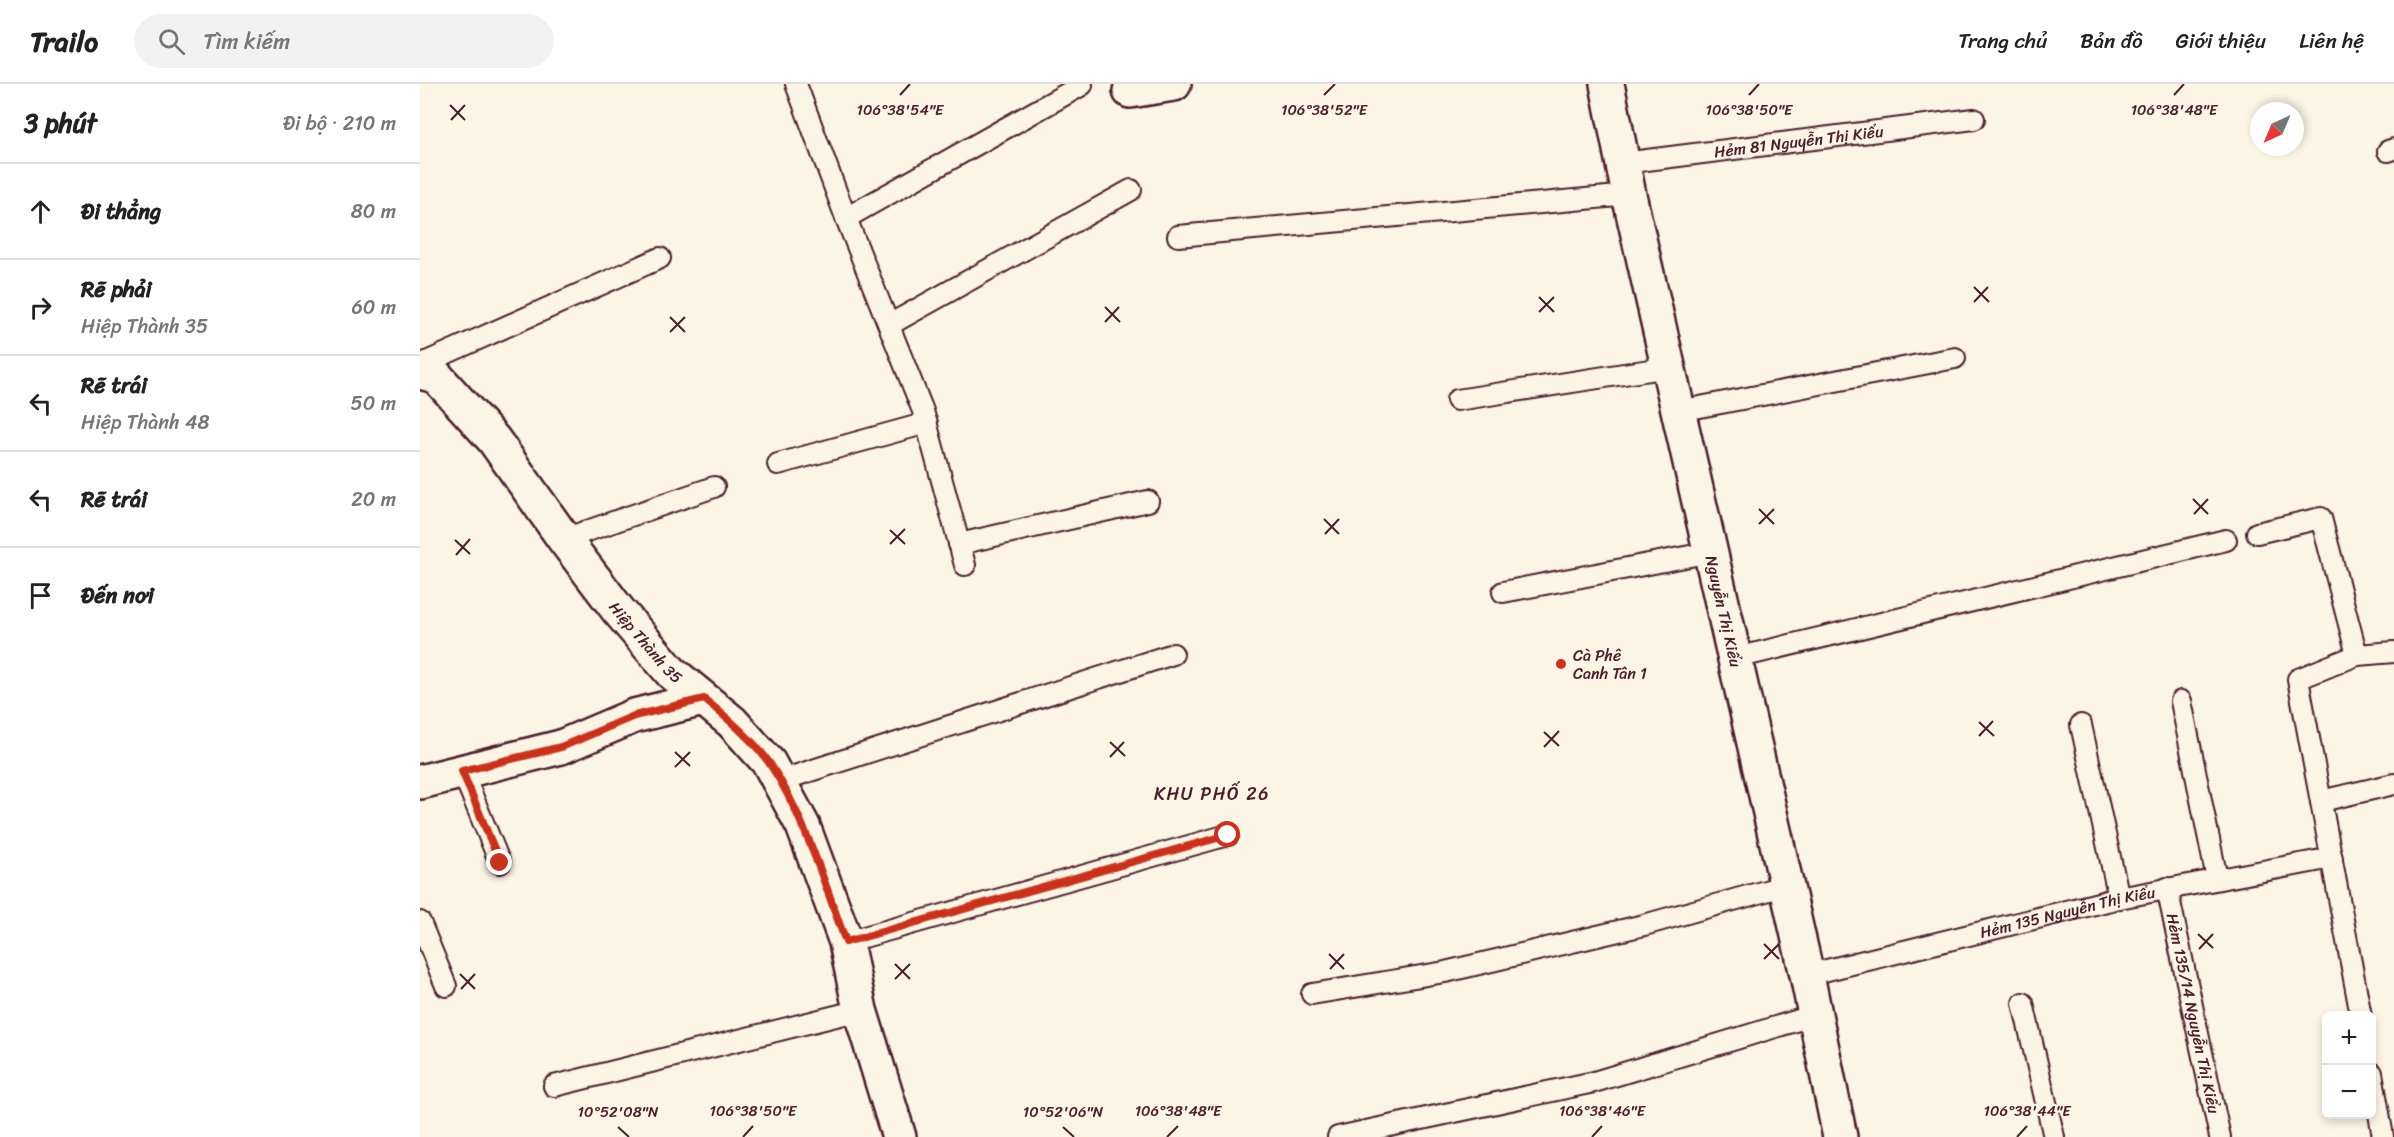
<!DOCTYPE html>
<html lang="vi">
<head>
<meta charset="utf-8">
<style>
	:root { --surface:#fff; --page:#f2f2f2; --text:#222; --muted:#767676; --line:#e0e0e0 }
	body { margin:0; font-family:Sriracha,sans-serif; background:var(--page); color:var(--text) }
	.controls { position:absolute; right:18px; bottom:18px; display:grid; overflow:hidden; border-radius:9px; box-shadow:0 3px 9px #0003 }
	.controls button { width:54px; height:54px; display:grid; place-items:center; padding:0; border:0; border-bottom:2px solid var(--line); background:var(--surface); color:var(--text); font:30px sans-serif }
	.compass { position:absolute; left:1830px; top:18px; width:54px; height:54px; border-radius:50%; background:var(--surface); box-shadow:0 3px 9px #0003; rotate:224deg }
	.stop { position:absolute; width:18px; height:18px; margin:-14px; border:4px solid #c8321e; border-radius:50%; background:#fff }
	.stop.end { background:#c8321e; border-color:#fff; box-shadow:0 2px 6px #0008 }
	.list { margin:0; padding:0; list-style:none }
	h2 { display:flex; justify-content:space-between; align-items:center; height:78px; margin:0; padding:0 24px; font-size:26px }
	h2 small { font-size:20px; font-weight:400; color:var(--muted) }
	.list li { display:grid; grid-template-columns:39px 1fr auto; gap:18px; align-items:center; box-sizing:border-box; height:96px; padding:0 24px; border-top:2px solid var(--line) }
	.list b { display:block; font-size:22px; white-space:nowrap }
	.list p { margin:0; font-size:20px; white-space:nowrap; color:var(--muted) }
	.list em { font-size:20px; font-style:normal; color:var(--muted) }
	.icon { flex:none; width:33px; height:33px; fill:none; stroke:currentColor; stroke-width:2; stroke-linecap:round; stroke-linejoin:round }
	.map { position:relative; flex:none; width:1974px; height:1053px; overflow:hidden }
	header { display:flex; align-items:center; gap:36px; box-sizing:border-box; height:84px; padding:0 30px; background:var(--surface); border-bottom:2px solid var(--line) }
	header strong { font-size:28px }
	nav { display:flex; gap:33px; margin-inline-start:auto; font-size:21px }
	.search { width:420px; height:54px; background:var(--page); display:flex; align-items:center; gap:15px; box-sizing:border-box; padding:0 21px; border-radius:33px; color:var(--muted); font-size:22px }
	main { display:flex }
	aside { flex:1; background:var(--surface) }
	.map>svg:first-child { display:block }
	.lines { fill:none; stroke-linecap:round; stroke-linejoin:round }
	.service-casing { stroke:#4a1f2b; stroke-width:24 }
	.minor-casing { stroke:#4a1f2b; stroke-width:38 }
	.service { stroke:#fcf5e5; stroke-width:20 }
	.minor { stroke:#fcf5e5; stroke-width:33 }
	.route { stroke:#c8321e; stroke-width:8 }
	.ticks { fill:none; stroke:#4a1f2b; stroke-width:2 }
	.poi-dot { fill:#c8321e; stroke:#fcf5e5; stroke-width:2 }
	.labels { text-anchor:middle; stroke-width:4.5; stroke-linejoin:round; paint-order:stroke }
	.street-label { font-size:16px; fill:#4a1f2b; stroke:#fcf5e5 }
	.poi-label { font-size:16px; fill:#4a1f2b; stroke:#fcf5e5; text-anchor:start }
	.neighbourhood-label { font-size:18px; letter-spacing:1.5px; fill:#4a1f2b; stroke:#fcf5e5 }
	.ticks-label { font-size:15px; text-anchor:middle; fill:#4a1f2b; stroke:#fcf5e5; stroke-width:4.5; stroke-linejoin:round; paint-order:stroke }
</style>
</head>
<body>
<header>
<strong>Trailo</strong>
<div class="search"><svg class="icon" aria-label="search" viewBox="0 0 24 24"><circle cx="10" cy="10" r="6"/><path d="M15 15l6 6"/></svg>Tìm kiếm</div>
<nav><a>Trang chủ</a><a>Bản đồ</a><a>Giới thiệu</a><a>Liên hệ</a></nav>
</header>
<main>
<aside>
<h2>3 phút<small>Đi bộ · 210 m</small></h2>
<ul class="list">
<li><svg class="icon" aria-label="ahead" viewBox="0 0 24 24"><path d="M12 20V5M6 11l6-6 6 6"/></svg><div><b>Đi thẳng</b></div><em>80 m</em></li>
<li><svg class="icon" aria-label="right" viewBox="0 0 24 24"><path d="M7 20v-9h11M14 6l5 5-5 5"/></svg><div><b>Rẽ phải</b><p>Hiệp Thành 35</p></div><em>60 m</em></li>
<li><svg class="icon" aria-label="left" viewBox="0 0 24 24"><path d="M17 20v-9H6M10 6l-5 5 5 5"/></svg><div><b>Rẽ trái</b><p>Hiệp Thành 48</p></div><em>50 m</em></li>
<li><svg class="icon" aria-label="left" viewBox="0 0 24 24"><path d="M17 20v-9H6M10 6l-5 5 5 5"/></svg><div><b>Rẽ trái</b></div><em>20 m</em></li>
<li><svg class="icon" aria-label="arrive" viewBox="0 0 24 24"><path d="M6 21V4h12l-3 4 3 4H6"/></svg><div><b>Đến nơi</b></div></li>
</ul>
</aside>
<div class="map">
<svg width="1974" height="1053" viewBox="0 0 1974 1053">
	<rect width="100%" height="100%" fill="#fcf5e5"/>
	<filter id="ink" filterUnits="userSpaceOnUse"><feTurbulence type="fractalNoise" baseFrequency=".0167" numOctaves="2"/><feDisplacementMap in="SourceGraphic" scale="12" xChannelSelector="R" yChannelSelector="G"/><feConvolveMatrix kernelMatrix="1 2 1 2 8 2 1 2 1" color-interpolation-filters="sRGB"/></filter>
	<g filter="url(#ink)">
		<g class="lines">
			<g class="service-casing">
				<g id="service">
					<path d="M 376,0 L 426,134 L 503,327 L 545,481"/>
					<path d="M 1968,67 L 1974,65"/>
					<path id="s1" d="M 1203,79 L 1554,35"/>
					<path d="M 426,134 L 662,1"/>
					<path d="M 758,152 L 1209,111"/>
					<path d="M 469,241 L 711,106"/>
					<path d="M 0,281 L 240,174"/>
					<path d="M 1037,316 L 1249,283"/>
					<path d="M 1259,327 L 1535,274"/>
					<path d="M 358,380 L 507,339"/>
					<path d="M 1837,449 L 1901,434 L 1937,571 L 1878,595 L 1941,932"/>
					<path d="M 144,455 L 294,403"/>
					<path d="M 539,460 L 728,417"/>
					<path d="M 1083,508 L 1291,468"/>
					<path d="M 1937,571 L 1974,568"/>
					<path d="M 1316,574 L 1806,456"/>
					<path d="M 1761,617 L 1797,795"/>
					<path d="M 1661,641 L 1699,814"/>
					<path d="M 42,687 L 80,779"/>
					<path d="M 359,697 L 753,570"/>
					<path d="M 1901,717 L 1974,700"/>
					<path id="s2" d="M 1747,804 L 1800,1053"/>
					<path d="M 0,838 L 26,902"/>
					<path d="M 426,858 L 808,751"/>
					<path id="s3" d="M 1387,891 L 1699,814 L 1912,774"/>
					<path d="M 892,910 L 1025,888 L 1224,841 L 1367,801"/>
					<path d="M 1603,919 L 1634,1053"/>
					<path d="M 1952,989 L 1963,1053"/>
					<path d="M 134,1002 L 440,926"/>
					<path d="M 918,1053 L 1174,998 L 1395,931"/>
				</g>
			</g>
			<g class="minor-casing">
				<g id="minor">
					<path id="s4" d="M 1187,0 L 1209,111 L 1387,891 L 1420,1053"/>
					<path d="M 710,7 L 754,0"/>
					<path id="s5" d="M 0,288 L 16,292 L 74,356 L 144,455 L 198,526 L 251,588 L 312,638 L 349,679 L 383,742 L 426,858 L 440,926 L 479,1053"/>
					<path d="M 0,698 L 141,663 L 214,632 L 283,615"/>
				</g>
			</g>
			<use href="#service" class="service"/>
			<use href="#minor" class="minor"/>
		</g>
	</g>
	<g class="lines" filter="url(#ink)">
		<path class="route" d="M 80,779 L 42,687 L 141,663 L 214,632 L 284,615 C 307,634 333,655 350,680 C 385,733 404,799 426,858 L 808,751"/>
	</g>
	<path class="ticks" d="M 480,11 L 490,0M 904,11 L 915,0M 1329,11 L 1339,0M 1754,11 L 1764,0M 30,21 L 45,36M 31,36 L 45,21M 1554,203 L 1569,218M 1119,213 L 1134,228M 1554,218 L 1568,203M 685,223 L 700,238M 1119,228 L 1134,213M 250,233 L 265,248M 685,238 L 699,223M 250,248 L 265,233M 1773,415 L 1788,430M 1339,425 L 1354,440M 1774,430 L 1788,415M 904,435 L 919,450M 1339,440 L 1354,425M 470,446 L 485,460M 905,450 L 919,435M 35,456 L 50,470M 470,460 L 485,445M 36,471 L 50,455M 1559,638 L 1574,652M 1124,648 L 1139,662M 1559,652 L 1573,637M 690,658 L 705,672M 1124,663 L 1139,647M 255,668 L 270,682M 690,673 L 704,658M 255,683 L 270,668M 1778,850 L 1793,864M 1344,860 L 1359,875M 1779,865 L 1793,850M 909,870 L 924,885M 1344,875 L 1359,860M 475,880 L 490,895M 910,885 L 924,870M 40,890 L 55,905M 475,895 L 490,880M 41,905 L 55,890M 198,1043 L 209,1053M 643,1043 L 654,1053M 323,1053 L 333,1042M 747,1053 L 758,1042M 1172,1053 L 1182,1042M 1597,1053 L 1607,1042"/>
	<circle class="poi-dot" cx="1141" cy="580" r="6"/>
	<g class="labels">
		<g class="street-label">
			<text dy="6" stroke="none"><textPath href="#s1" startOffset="177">Hẻm 81 Nguyễn Thị Kiểu</textPath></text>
			<text dy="6" stroke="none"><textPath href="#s4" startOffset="540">Nguyễn Thị Kiểu</textPath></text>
			<text dy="6" stroke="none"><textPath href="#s5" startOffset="356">Hiệp Thành 35</textPath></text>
			<text dy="6" stroke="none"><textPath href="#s3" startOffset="268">Hẻm 135 Nguyễn Thị Kiểu</textPath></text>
			<text dy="6" stroke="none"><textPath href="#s2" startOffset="128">Hẻm 135/14 Nguyễn Thị Kiểu</textPath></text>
		</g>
		<g class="poi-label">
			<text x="1153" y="577">Cà Phê<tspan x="1153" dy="18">Canh Tân 1</tspan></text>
		</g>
		<g class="neighbourhood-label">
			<text x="792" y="716">KHU PHỐ 26</text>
		</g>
	</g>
	<g class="ticks-label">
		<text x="904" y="31">106°38'52"E</text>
		<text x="480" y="31">106°38'54"E</text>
		<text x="1329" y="31">106°38'50"E</text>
		<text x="1754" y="31">106°38'48"E</text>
		<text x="333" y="1032">106°38'50"E</text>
		<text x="758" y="1032">106°38'48"E</text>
		<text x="1182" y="1032">106°38'46"E</text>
		<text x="1607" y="1032">106°38'44"E</text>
		<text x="198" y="1033">10°52'08"N</text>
		<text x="643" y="1033">10°52'06"N</text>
	</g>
</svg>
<div class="controls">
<button>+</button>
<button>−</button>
</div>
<svg class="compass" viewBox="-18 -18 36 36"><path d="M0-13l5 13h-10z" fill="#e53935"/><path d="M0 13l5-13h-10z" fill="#767676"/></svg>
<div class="stop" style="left:808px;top:751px"></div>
<div class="stop end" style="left:80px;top:779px"></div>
</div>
</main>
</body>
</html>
